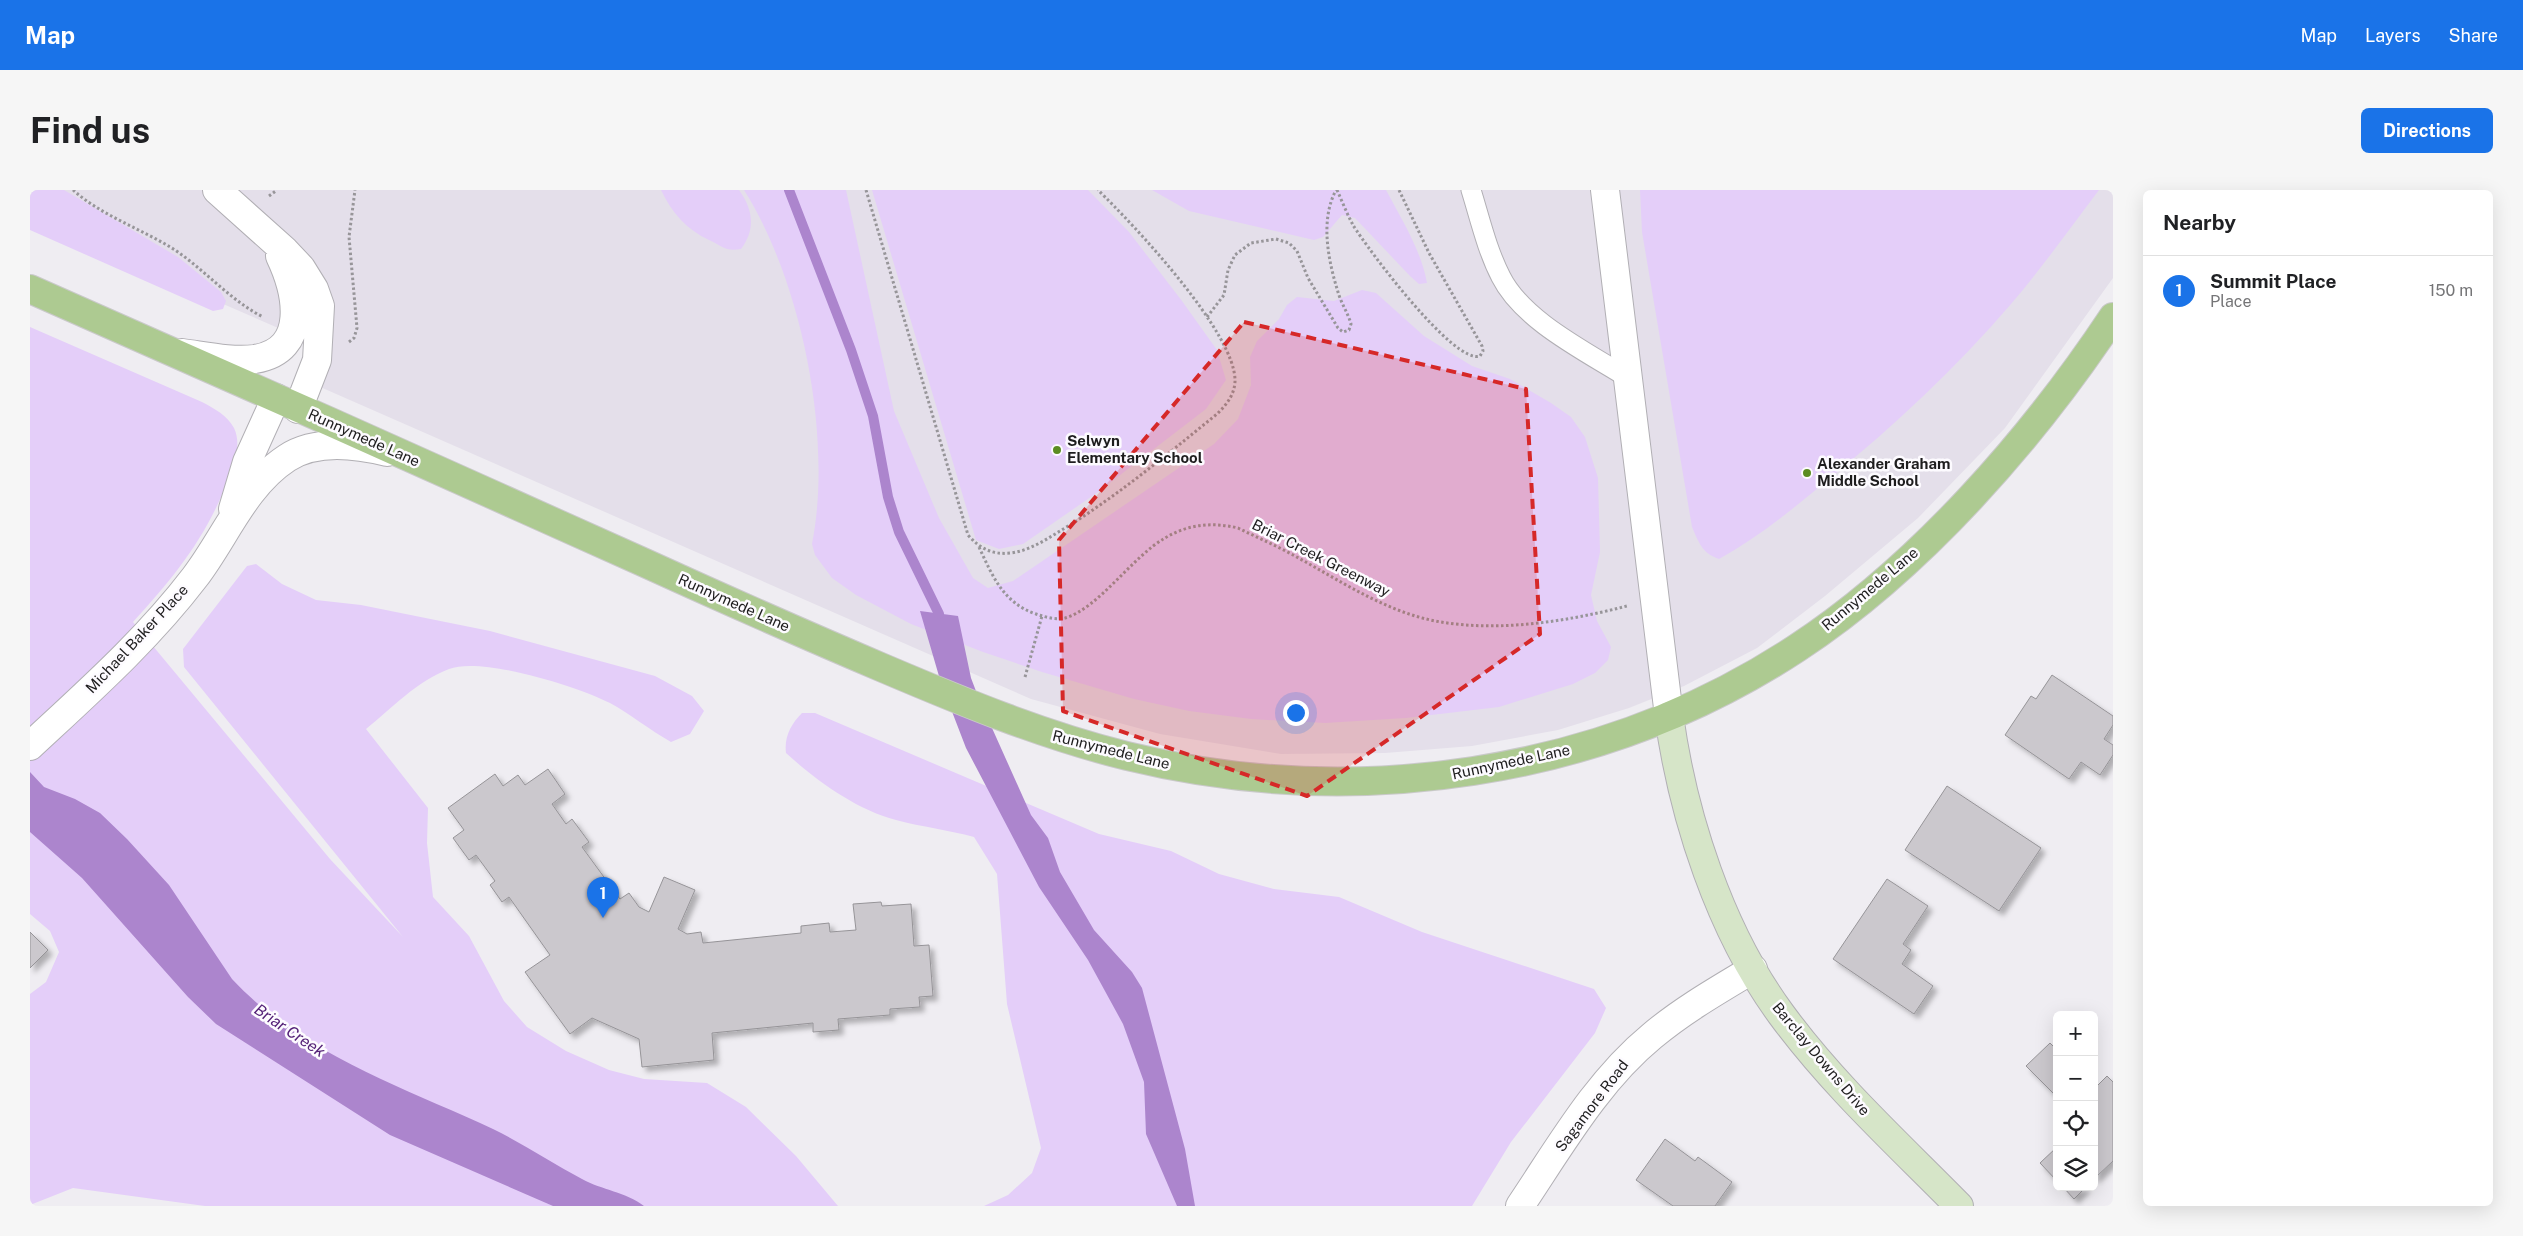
<!DOCTYPE html>
<html lang="en">
<head>
<meta charset="utf-8">
<style>
	:root { --surface:#fff; --page:#f6f6f6; --text:#202124; --muted:#757577; --line:#e0e0e0; --accent:#1a73e8 }
	body { margin:0; font-family:"Public Sans",sans-serif; background:var(--page); color:var(--text) }
	.controls { position:absolute; right:15px; bottom:15px; display:grid; overflow:hidden; border-radius:8px; box-shadow:0 5px 20px #0002 }
	.controls button { width:45px; height:45px; display:grid; place-items:center; padding:0; border:0; border-bottom:1px solid var(--line); background:var(--surface); color:var(--text); font:25px sans-serif }
	.you { position:absolute; left:1265px; top:522px; width:18px; height:18px; margin:-12px; border:4px solid #fff; border-radius:50%; background:#1a73e8; box-shadow:0 0 0 8px #1a73e833 }
	.badge { display:grid; place-items:center; width:32px; height:32px; border-radius:50%; background:var(--accent); color:#fff; font-size:16px; font-weight:700 }
	.pin { position:absolute; translate:-50% -41px; filter:drop-shadow(0 1px 2px #0008) }
	.pin::after { content:''; position:absolute; top:26px; width:18px; height:15px; background:inherit; clip-path:polygon(0 0,100% 0,50% 100%) }
	.list { margin:0; padding:0; list-style:none }
	h2 { display:flex; justify-content:space-between; align-items:center; height:65px; margin:0; padding:0 20px; font-size:21px }
	h2 small { font-size:16px; font-weight:400; color:var(--muted) }
	.list li { display:grid; grid-template-columns:32px 1fr auto; gap:15px; align-items:center; box-sizing:border-box; height:70px; padding:0 20px; border-top:1px solid var(--line) }
	.list b { display:block; font-size:19px; white-space:nowrap }
	.list p { margin:0; font-size:16px; white-space:nowrap; color:var(--muted) }
	.list em { font-size:16px; font-style:normal; color:var(--muted) }
	.icon { flex:none; width:28px; height:28px; fill:none; stroke:currentColor; stroke-width:2; stroke-linecap:round; stroke-linejoin:round }
	.map { position:relative; flex:none; width:2083px; height:1016px; overflow:hidden; border-radius:8px }
	header { display:flex; align-items:center; gap:30px; box-sizing:border-box; height:70px; padding:0 25px; background:var(--accent); color:#fff }
	header strong { font-size:24px }
	nav { display:flex; gap:28px; margin-inline-start:auto; font-size:18px }
	.intro { display:flex; align-items:center; justify-content:space-between; box-sizing:border-box; height:120px; padding:0 30px }
	h1 { margin:0; font-size:35px }
	.button { padding:12px 22px; border-radius:8px; background:var(--accent); color:#fff; font-size:18px; font-weight:700 }
	main { display:flex; gap:30px; padding:0 30px }
	aside { flex:1; background:var(--surface); border-radius:8px; box-shadow:0 5px 20px #0002 }
	.map>svg:first-child { display:block }
	.built { fill:#e4dfea }
	.green { fill:#e4cef9 }
	.water { fill:#ac85cd }
	.lines { fill:none; stroke-linecap:round; stroke-linejoin:round }
	.stream { stroke:#ac85cd; stroke-width:10 }
	.building { fill:#cbc8cd; stroke:#969498; filter:url(#shadow) }
	.lane-casing { stroke:#b1afb4; stroke-width:21 }
	.street-casing { stroke:#b1afb4; stroke-width:30 }
	.secondary-casing { stroke:#b1afb4; stroke-width:30 }
	.primary-casing { stroke:#c9c9c9; stroke-width:30 }
	.path { stroke:#979599; stroke-width:3; stroke-dasharray:2.5 2.5; stroke-linecap:butt }
	.lane { stroke:#fff; stroke-width:19 }
	.street { stroke:#fff; stroke-width:28 }
	.secondary { stroke:#d6e5c8; stroke-width:28 }
	.primary { stroke:#adca91; stroke-width:28 }
	.marked { fill:#d62828; fill-opacity:0.2; stroke:#d62828; stroke-width:4; stroke-dasharray:10 6; stroke-linejoin:round }
	.poi-dot { fill:#5b8c22; stroke:#fdfbff; stroke-width:2 }
	.labels { text-anchor:middle; stroke-width:5; stroke-linejoin:round; paint-order:stroke }
	.street-label { font-size:15px; fill:#1e1d1e; stroke:#fdfbff }
	.poi-label { font-size:15px; font-weight:bold; fill:#1e1d1e; stroke:#fdfbff; text-anchor:start }
	.water-label { font-size:16px; font-style:italic; fill:#552278; stroke:#fdfbff }
</style>
</head>
<body>
<header>
<strong>Map</strong>
<nav><a>Map</a><a>Layers</a><a>Share</a></nav>
</header>
<div class="intro"><h1>Find us</h1><a class="button">Directions</a></div>
<main>
<div class="map">
<svg width="2083" height="1016" viewBox="0 0 2083 1016">
	<defs>
		<filter id="shadow"><feDropShadow dx="4.5" dy="4.5" stdDeviation="2.5" flood-color="#0004"/></filter>
	</defs>
	<rect width="100%" height="100%" fill="#efedf2"/>
	<path class="built" d="M 0,0 L 2083,0 L 2083,88 L 1975,238 L 1888,328 L 1795,406 L 1727,458 L 1654,496 L 1599,518 L 1528,540 L 1442,556 L 1355,563 L 1251,564 L 1130,544 L 1001,509 L 272,189 L 285,154 L 0,30 Z"/>
	<path class="green" d="M 0,0 L 34,0 L 148,67 L 191,102 L 196,111 L 193,119 L 183,121 L 0,40 Z
		M 631,0 L 709,0 C 723,19 726,39 711,59 C 696,62 692,56 679,50 C 656,39 642,23 631,0 Z
		M 714,0 L 816,0 L 864,221 L 909,328 L 943,388 L 958,398 L 983,391 L 1184,254 L 1208,229 L 1221,195 L 1220,167 L 1227,151 L 1249,129 L 1257,115 L 1267,107 L 1304,111 L 1332,100 L 1346,103 L 1394,146 L 1442,176 L 1480,189 L 1521,213 L 1541,227 L 1555,247 L 1568,288 L 1570,362 L 1561,405 L 1567,431 L 1581,457 L 1578,470 L 1565,483 L 1543,494 L 1469,517 L 1376,528 L 1295,533 L 1221,529 L 1159,521 L 1104,509 L 1012,482 L 953,462 L 881,434 L 826,405 L 802,388 L 785,365 L 782,354 C 803,248 772,92 714,0 Z
		M 842,0 L 1058,0 L 1099,42 L 1152,111 L 1187,160 L 1196,190 L 1176,219 L 1068,302 L 993,354 L 969,359 L 946,350 Z
		M 1122,0 L 1356,0 C 1372,30 1391,60 1397,93 L 1389,94 L 1380,86 L 1325,28 L 1312,25 L 1293,47 L 1284,50 L 1159,21 Z
		M 1610,0 L 2069,0 C 2040,38 2012,78 1981,114 C 1926,178 1865,235 1799,289 C 1764,318 1729,347 1689,369 C 1672,363 1669,353 1662,337 L 1612,42 Z
		M 0,137 L 172,212 C 185,219 197,225 204,238 C 212,255 204,274 198,290 C 176,348 144,387 103,432 L 300,669 L 373,747 L 154,477 L 153,459 L 217,376 L 226,374 L 252,394 L 286,410 L 331,415 L 460,441 L 625,486 L 662,506 L 674,521 L 660,544 L 641,552 C 620,540 600,524 580,513 C 549,497 452,466 419,479 C 387,491 362,518 336,539 L 398,618 L 397,653 L 403,707 L 439,746 L 474,811 L 497,837 L 536,861 L 579,880 L 614,889 L 677,893 L 716,917 L 766,966 L 808,1016 L 175,1016 L 43,998 L 0,1015 L 0,804 L 16,792 L 29,762 L 20,741 L 0,724 Z
		M 772,523 L 785,523 L 1069,644 L 1141,661 L 1189,684 L 1244,699 L 1309,707 L 1392,742 L 1564,799 L 1576,818 L 1565,843 L 1481,952 L 1442,1016 L 954,1016 L 978,1005 L 1002,983 L 1011,958 L 977,814 L 967,684 L 944,647 C 919,640 892,637 866,630 C 825,619 787,591 756,563 C 754,547 761,534 772,523 Z"/>
	<path class="water" d="M 890,421 L 928,426 L 941,488 L 949,509 L 1001,625 L 1018,648 L 1030,682 L 1064,740 L 1102,782 L 1112,798 L 1155,959 L 1165,1016 L 1147,1016 L 1116,944 L 1114,892 L 1093,834 L 1058,770 L 1009,697 L 936,558 L 911,493 Z
		M 0,582 L 14,597 L 45,609 L 70,623 L 97,649 L 139,695 L 202,789 C 272,864 373,897 463,939 C 494,954 522,973 552,989 C 572,1000 596,1002 614,1016 L 523,1016 L 360,945 L 186,834 L 158,807 L 52,688 L 0,642 Z"/>
	<g class="lines">
		<path class="stream" d="M 759,0 L 821,160 L 843,226 L 858,307 L 869,342 L 909,424"/>
	</g>
	<path class="building" d="M 2022,485 L 2083,526 L 2083,535 L 2074,549 L 2083,555 L 2083,565 L 2070,585 L 2051,572 L 2039,589 L 1975,545 L 2001,506 L 2006,509 Z
		M 518,579 L 535,604 L 522,614 L 536,634 L 542,629 L 559,652 L 552,657 L 590,709 L 599,703 L 609,717 L 619,722 L 634,687 L 665,700 L 648,739 L 657,744 L 671,742 L 673,753 L 771,743 L 771,736 L 799,733 L 800,742 L 826,740 L 823,714 L 851,712 L 852,716 L 881,714 L 884,756 L 899,755 L 903,806 L 889,807 L 890,817 L 860,819 L 860,825 L 808,829 L 809,840 L 783,842 L 783,833 L 682,843 L 684,870 L 612,877 L 609,849 L 562,828 L 540,844 L 495,782 L 520,765 L 479,707 L 472,712 L 460,695 L 465,691 L 446,665 L 439,670 L 423,648 L 434,640 L 418,618 L 465,584 L 473,596 L 488,585 L 495,595 Z
		M 1917,596 L 2011,658 L 1969,721 L 1875,660 Z
		M 1857,689 L 1898,716 L 1873,754 L 1881,760 L 1872,774 L 1903,796 L 1884,824 L 1803,769 Z
		M 0,742 L 18,760 L 0,778 Z
		M 2020,853 L 2027,860 L 2027,907 L 1996,876 Z
		M 2077,886 L 2083,892 L 2083,971 L 2064,989 L 2064,899 Z
		M 1635,949 L 1665,971 L 1668,967 L 1702,992 L 1685,1016 L 1643,1016 L 1606,990 Z
		M 2027,957 L 2027,991 L 2010,973 Z
		M 2033,997 L 2056,997 L 2044,1009 Z"/>
	<g class="lines">
		<g class="lane-casing">
			<path id="lane" d="M 1441,0 C 1450,29 1457,60 1471,87 C 1493,131 1557,162 1598,188"/>
		</g>
		<g class="street-casing">
			<path id="street" d="M 187,0 L 255,61 L 271,78 L 284,99 L 290,116 L 287,170 L 268,219
				M 1575,0 L 1639,526
				M 152,163 C 175,166 202,172 225,169 C 280,160 267,102 250,66
				M 203,319 L 217,272 L 246,208
				M 0,556 C 57,503 117,450 165,387 C 195,348 214,296 257,268 C 286,249 325,254 357,262
				M 1490,1016 C 1529,958 1567,891 1622,846 C 1653,820 1688,800 1723,779"/>
		</g>
		<g class="secondary-casing">
			<path id="secondary" d="M 1639,526 C 1653,627 1690,741 1751,824 C 1803,895 1868,954 1929,1016"/>
		</g>
		<g class="primary-casing">
			<path id="primary" d="M 0,99 C 205,189 411,281 615,373 C 694,409 773,444 853,478 C 933,512 1012,545 1097,566 C 1323,621 1571,587 1767,458 C 1889,378 2002,249 2083,127"/>
		</g>
		<path class="path" d="M 43,0 C 72,26 112,39 145,60 C 176,81 200,110 233,127
			M 836,0 L 938,345 C 950,359 963,365 981,363 C 1003,360 1021,346 1040,335 C 1092,302 1139,263 1187,224 C 1196,215 1204,206 1205,192 C 1207,144 1103,34 1068,0
			M 1307,0 C 1312,11 1317,24 1323,35 C 1337,58 1424,175 1450,166 L 1453,161 L 1452,156 L 1399,63 L 1369,0
			M 239,6 L 247,0
			M 1177,127 L 1194,105 L 1198,80 L 1205,65 L 1221,53 L 1246,49 L 1259,53 L 1267,61 L 1278,88 L 1308,138 L 1313,142 L 1319,140 L 1321,134 C 1318,123 1311,113 1308,102 C 1298,70 1290,30 1306,0
			M 319,152 L 324,148 L 327,138 L 319,47 L 325,0
			M 949,357 C 962,385 973,413 1006,424 C 1015,427 1025,430 1035,428 C 1068,419 1103,366 1135,348 C 1158,334 1183,332 1208,338 C 1226,347 1245,355 1263,365 C 1302,386 1339,411 1382,425 C 1447,446 1532,433 1597,416
			M 995,487 L 1012,426"/>
		<use href="#lane" class="lane"/>
		<use href="#street" class="street"/>
		<use href="#secondary" class="secondary"/>
		<use href="#primary" class="primary"/>
	</g>
	<path class="marked" d="M 1214,132 L 1496,199 L 1510,444 L 1277,606 L 1033,521 L 1029,350 Z"/>
	<g class="poi-dot">
		<circle cx="1027" cy="260" r="5"/>
		<circle cx="1777" cy="283" r="5"/>
	</g>
	<g class="labels">
		<g class="street-label">
			<text transform="translate(334 248) rotate(24)" y="5">Runnymede Lane</text>
			<text transform="translate(1291 368) rotate(27)" y="5">Briar Creek Greenway</text>
			<text transform="translate(1840 399) rotate(-40)" y="5">Runnymede Lane</text>
			<text transform="translate(704 413) rotate(24)" y="5">Runnymede Lane</text>
			<text transform="translate(107 449) rotate(-47)" y="5">Michael Baker Place</text>
			<text transform="translate(1081 560) rotate(14)" y="5">Runnymede Lane</text>
			<text transform="translate(1481 572) rotate(-12)" y="5">Runnymede Lane</text>
			<text transform="translate(1791 869) rotate(50)" y="5">Barclay Downs Drive</text>
			<text transform="translate(1562 916) rotate(-53)" y="5">Sagamore Road</text>
		</g>
		<g class="poi-label">
			<text x="1037" y="256">Selwyn<tspan x="1037" dy="17">Elementary School</tspan></text>
			<text x="1787" y="279">Alexander Graham<tspan x="1787" dy="17">Middle School</tspan></text>
		</g>
		<g class="water-label">
			<text transform="translate(260 840) rotate(34)" y="6">Briar Creek</text>
		</g>
	</g>
</svg>
<div class="controls">
<button>+</button>
<button>−</button>
<button><svg class="icon" aria-label="locate" viewBox="0 0 24 24"><circle cx="12" cy="12" r="6"/><path d="M12 2v4M12 18v4M2 12h4M18 12h4"/></svg></button>
<button><svg class="icon" aria-label="layers" viewBox="0 0 24 24"><path d="M12 4l9 5-9 5-9-5zM3 14l9 5 9-5"/></svg></button>
</div>
<div class="you"></div>
<div class="pin badge" style="left:573px;top:728px">1</div>
</div>
<aside>
<h2>Nearby<small></small></h2>
<ul class="list">
<li><span class="badge">1</span><div><b>Summit Place</b><p>Place</p></div><em>150 m</em></li>
</ul>
</aside>
</main>
</body>
</html>
